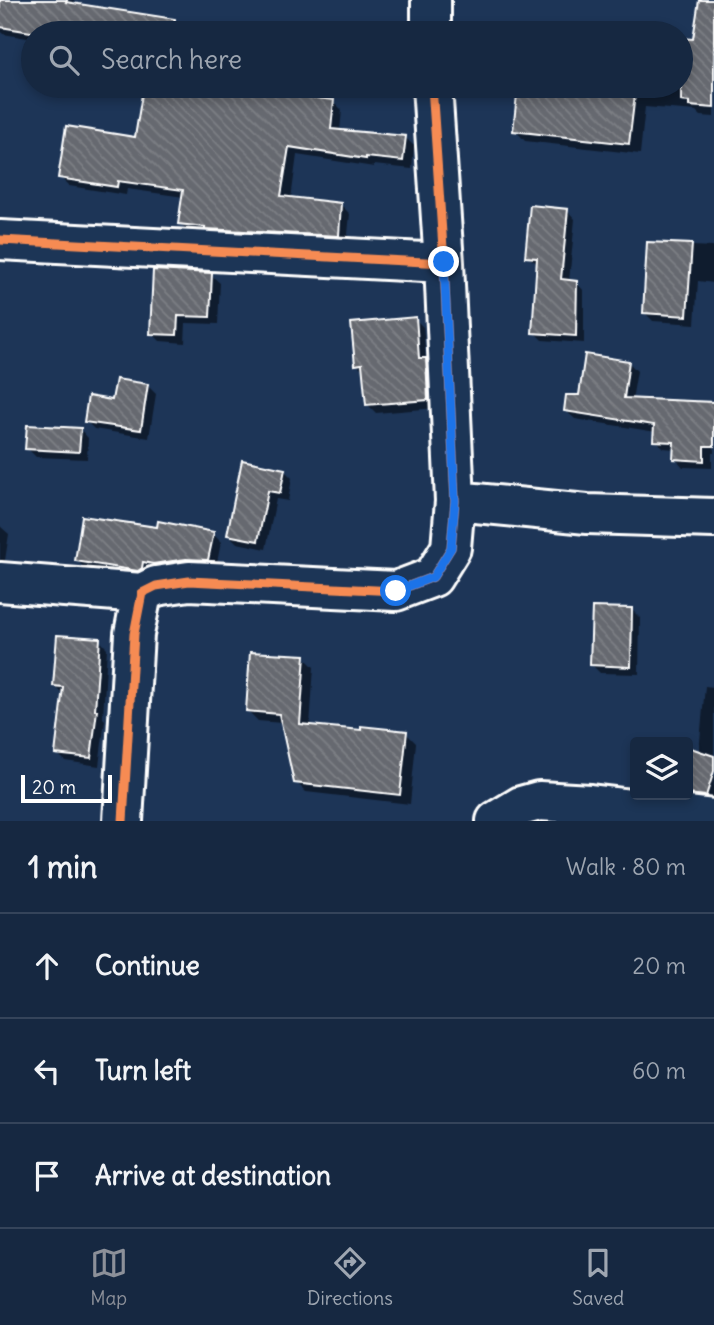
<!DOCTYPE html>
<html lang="en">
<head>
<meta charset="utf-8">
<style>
	:root { --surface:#162841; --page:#23344c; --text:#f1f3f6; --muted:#9ea6b1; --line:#35445a; --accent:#8c9099 }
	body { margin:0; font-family:Delius,sans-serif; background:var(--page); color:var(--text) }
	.controls { position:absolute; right:21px; bottom:21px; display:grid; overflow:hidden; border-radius:7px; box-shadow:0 4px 10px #0003 }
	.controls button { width:63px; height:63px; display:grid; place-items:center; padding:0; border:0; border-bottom:2px solid var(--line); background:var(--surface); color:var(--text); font:35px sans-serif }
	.scale { position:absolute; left:21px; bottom:18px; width:91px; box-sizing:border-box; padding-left:7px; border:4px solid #fff; border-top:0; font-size:19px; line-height:24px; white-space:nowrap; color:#fff; -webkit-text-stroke:5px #1d3557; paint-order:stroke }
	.stop { position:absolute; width:21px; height:21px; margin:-16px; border:5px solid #1a73e8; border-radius:50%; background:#fff }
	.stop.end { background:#1a73e8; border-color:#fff; box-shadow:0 2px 7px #0008 }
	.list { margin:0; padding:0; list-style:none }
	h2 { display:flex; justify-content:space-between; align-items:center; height:91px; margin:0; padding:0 28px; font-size:30px }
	h2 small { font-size:23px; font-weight:400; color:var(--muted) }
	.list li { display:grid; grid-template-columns:46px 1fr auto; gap:21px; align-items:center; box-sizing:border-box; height:105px; padding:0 28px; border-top:2px solid var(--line) }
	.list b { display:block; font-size:26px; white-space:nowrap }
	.list em { font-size:23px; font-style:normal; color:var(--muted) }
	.icon { flex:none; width:38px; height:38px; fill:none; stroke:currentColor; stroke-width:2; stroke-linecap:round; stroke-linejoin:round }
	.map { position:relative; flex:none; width:714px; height:821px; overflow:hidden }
	.search { position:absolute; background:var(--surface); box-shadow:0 4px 10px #0003; left:21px; right:21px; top:21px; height:77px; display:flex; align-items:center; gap:18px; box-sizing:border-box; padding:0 24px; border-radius:38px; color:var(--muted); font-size:26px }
	.sheet { height:406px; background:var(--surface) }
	nav { display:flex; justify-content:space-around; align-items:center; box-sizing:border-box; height:98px; border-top:2px solid var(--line); background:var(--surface); font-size:19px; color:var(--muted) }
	nav a { display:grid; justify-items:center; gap:4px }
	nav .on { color:var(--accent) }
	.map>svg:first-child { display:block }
	.shadow { fill:#0007 }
	.building { fill:url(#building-back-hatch); stroke:#fff; stroke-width:2 }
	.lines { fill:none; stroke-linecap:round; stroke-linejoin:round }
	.minor-casing { stroke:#fff; stroke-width:44 }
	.minor { stroke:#1d3557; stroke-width:38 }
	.cycleway-casing { stroke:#1d3557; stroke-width:13 }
	.cycleway { stroke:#f68b52; stroke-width:9 }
	.route { stroke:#1a73e8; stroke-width:9 }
</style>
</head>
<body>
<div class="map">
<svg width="714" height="821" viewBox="0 0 714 821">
	<defs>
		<pattern id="building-back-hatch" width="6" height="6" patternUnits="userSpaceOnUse" patternTransform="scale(1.75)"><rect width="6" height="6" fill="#666970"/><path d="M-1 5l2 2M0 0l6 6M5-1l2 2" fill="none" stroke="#7d8085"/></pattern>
	</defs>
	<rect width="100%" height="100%" fill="#1d3557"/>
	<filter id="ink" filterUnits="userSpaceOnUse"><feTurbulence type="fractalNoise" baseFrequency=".0143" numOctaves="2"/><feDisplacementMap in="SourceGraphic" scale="14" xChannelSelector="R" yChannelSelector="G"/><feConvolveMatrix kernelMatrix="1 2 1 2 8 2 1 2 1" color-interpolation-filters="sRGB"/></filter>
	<g filter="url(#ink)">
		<path class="shadow" d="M 0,0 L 74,0 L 75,5 L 142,23 L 140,33 L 33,33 L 33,39 L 3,34 L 0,31 Z
			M 714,32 L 714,117 L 701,116 L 696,111 L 645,107 L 640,154 L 525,141 L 515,130 L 520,86 L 681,86 L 681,40 L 694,41 Z
			M 143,86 L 210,86 L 210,90 L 333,101 L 342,110 L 340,131 L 405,137 L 414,146 L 412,169 L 374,165 L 374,167 L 297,155 L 291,199 L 341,205 L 350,214 L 347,244 L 189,232 L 180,223 L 184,197 L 127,189 L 126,195 L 69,186 L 60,177 L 137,139 Z
			M 567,210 L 575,219 L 569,282 L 576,282 L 584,291 L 584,343 L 542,340 L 534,332 L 539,265 L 527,256 Z
			M 649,244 L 714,247 L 714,283 L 698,281 L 695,324 L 653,321 L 645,313 Z
			M 211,275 L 220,283 L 218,324 L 186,323 L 185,343 L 160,341 L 152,333 Z
			M 415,319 L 423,327 L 426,360 L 434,368 L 436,408 L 376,413 L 368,405 L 365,372 L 357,364 Z
			M 629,363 L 637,371 L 632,400 L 714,404 L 714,453 L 712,453 L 712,468 L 683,467 L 675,458 L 675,449 L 663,448 L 655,440 L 656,432 L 575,419 L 566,411 L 580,397 Z
			M 147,385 L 156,394 L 149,438 L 94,429 L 86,421 L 114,402 Z
			M 80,429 L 88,438 L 87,459 L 36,457 L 27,448 Z
			M 284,470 L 292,478 L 288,501 L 276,499 L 266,549 L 237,543 L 229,535 Z
			M 0,526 L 9,534 L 4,567 L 0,566 Z
			M 158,529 L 213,534 L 221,542 L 216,568 L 147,578 L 85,568 L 76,560 Z
			M 632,610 L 640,618 L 639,674 L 600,673 L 592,665 Z
			M 99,640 L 107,648 L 103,718 L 105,720 L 99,766 L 65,761 L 57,753 L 63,694 L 54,685 Z
			M 304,657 L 314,667 L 310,726 L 362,732 L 406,733 L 416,743 L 410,804 L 306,792 L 296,782 L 282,723 L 258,721 L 248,711 Z
			M 705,686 L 714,687 L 714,803 L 695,801 L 676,795 L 688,795 L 688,749 L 699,752 Z"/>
		<path class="building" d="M 0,0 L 67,0 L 66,2 L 175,19 L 174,33 L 37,33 L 0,27 Z
			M 699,0 L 714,0 L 714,108 L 689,106 L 689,102 L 681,101 L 681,38 L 693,39 Z
			M 173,86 L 201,86 L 200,88 L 299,94 L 299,96 L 334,100 L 331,129 L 406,136 L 403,161 L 366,157 L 366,159 L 289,147 L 281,196 L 341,203 L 339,236 L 205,229 L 205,227 L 178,224 L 183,190 L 118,181 L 117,187 L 58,178 L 66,126 L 135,137 L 143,88 L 172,93 Z
			M 518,86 L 636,86 L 629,144 L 513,131 Z
			M 530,205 L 568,209 L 561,279 L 577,281 L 576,336 L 532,333 L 537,258 L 525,257 Z
			M 647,242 L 692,244 L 687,316 L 643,313 Z
			M 153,270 L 212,273 L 210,317 L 178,316 L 177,335 L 150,334 Z
			M 416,317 L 419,358 L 426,358 L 428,400 L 366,405 L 362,364 L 355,365 L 351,323 Z
			M 585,354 L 629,361 L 624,398 L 714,402 L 714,446 L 704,446 L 704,461 L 673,459 L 674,442 L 653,441 L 654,425 L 564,411 L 566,395 L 579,395 Z
			M 116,379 L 148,384 L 141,430 L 84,422 L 88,396 L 112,400 Z
			M 27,425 L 81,428 L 79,452 L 25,449 Z
			M 242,460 L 285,469 L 280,493 L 268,491 L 258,541 L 227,535 Z
			M 82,516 L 157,527 L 158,521 L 214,532 L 208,560 L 186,559 L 153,564 L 143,562 L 142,568 L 138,571 L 75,561 Z
			M 592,607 L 632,608 L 631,667 L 590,665 Z
			M 57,635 L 100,638 L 95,710 L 97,710 L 91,758 L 55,754 L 63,687 L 53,686 Z
			M 250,652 L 305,655 L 300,724 L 361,730 L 361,726 L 407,731 L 400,795 L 294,783 L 279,714 L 246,711 Z
			M 688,747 L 714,756 L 714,771 L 706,796 L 688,794 Z"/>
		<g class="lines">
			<g class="minor-casing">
				<path id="minor" d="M 431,33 L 431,0
					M 0,240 L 444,263
					M 455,501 L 587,514 L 714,518
					M 0,582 L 142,593
					M 123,821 L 134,634 L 142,593 L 156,586 L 189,581 L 396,591 L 433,577 L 451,548 L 455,501 L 444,263 L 432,86
					M 496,821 L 521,806 L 539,801 L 590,804 L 714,819"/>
			</g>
			<use href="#minor" class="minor"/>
			<g class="cycleway-casing">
				<path id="cycleway" d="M 0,240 L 444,263
					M 123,821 L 134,634 L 142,593 L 156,586 L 189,581 L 396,591 L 433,577 L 451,548 L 455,501 L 444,263 L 432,86"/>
			</g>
			<use href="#cycleway" class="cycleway"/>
		</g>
	</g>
	<g class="lines" filter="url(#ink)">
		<path class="route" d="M 396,591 L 433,577 L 451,548 L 455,501 L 444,262"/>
	</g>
</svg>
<div class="controls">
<button><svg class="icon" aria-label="layers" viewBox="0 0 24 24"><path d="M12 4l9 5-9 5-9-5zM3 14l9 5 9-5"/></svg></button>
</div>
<div class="scale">20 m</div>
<div class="stop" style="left:396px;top:591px"></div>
<div class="stop end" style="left:444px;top:262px"></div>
<div class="search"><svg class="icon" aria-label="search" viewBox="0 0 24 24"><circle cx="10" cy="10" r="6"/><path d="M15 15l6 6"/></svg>Search here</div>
</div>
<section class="sheet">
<h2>1 min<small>Walk · 80 m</small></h2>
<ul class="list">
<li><svg class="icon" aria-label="ahead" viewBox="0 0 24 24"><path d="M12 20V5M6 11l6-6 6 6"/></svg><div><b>Continue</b></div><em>20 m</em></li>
<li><svg class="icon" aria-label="left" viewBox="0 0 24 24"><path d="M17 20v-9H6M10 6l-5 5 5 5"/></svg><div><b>Turn left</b></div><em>60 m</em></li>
<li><svg class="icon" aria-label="arrive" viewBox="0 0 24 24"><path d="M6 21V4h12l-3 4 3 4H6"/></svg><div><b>Arrive at destination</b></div></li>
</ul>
</section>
<nav>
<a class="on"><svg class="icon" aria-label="map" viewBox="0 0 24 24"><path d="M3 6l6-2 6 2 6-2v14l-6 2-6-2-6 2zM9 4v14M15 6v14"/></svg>Map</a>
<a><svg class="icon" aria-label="directions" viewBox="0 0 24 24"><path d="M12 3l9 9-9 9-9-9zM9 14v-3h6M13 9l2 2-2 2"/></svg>Directions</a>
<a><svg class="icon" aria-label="saved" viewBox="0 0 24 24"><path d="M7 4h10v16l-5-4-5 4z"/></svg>Saved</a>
</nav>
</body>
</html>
